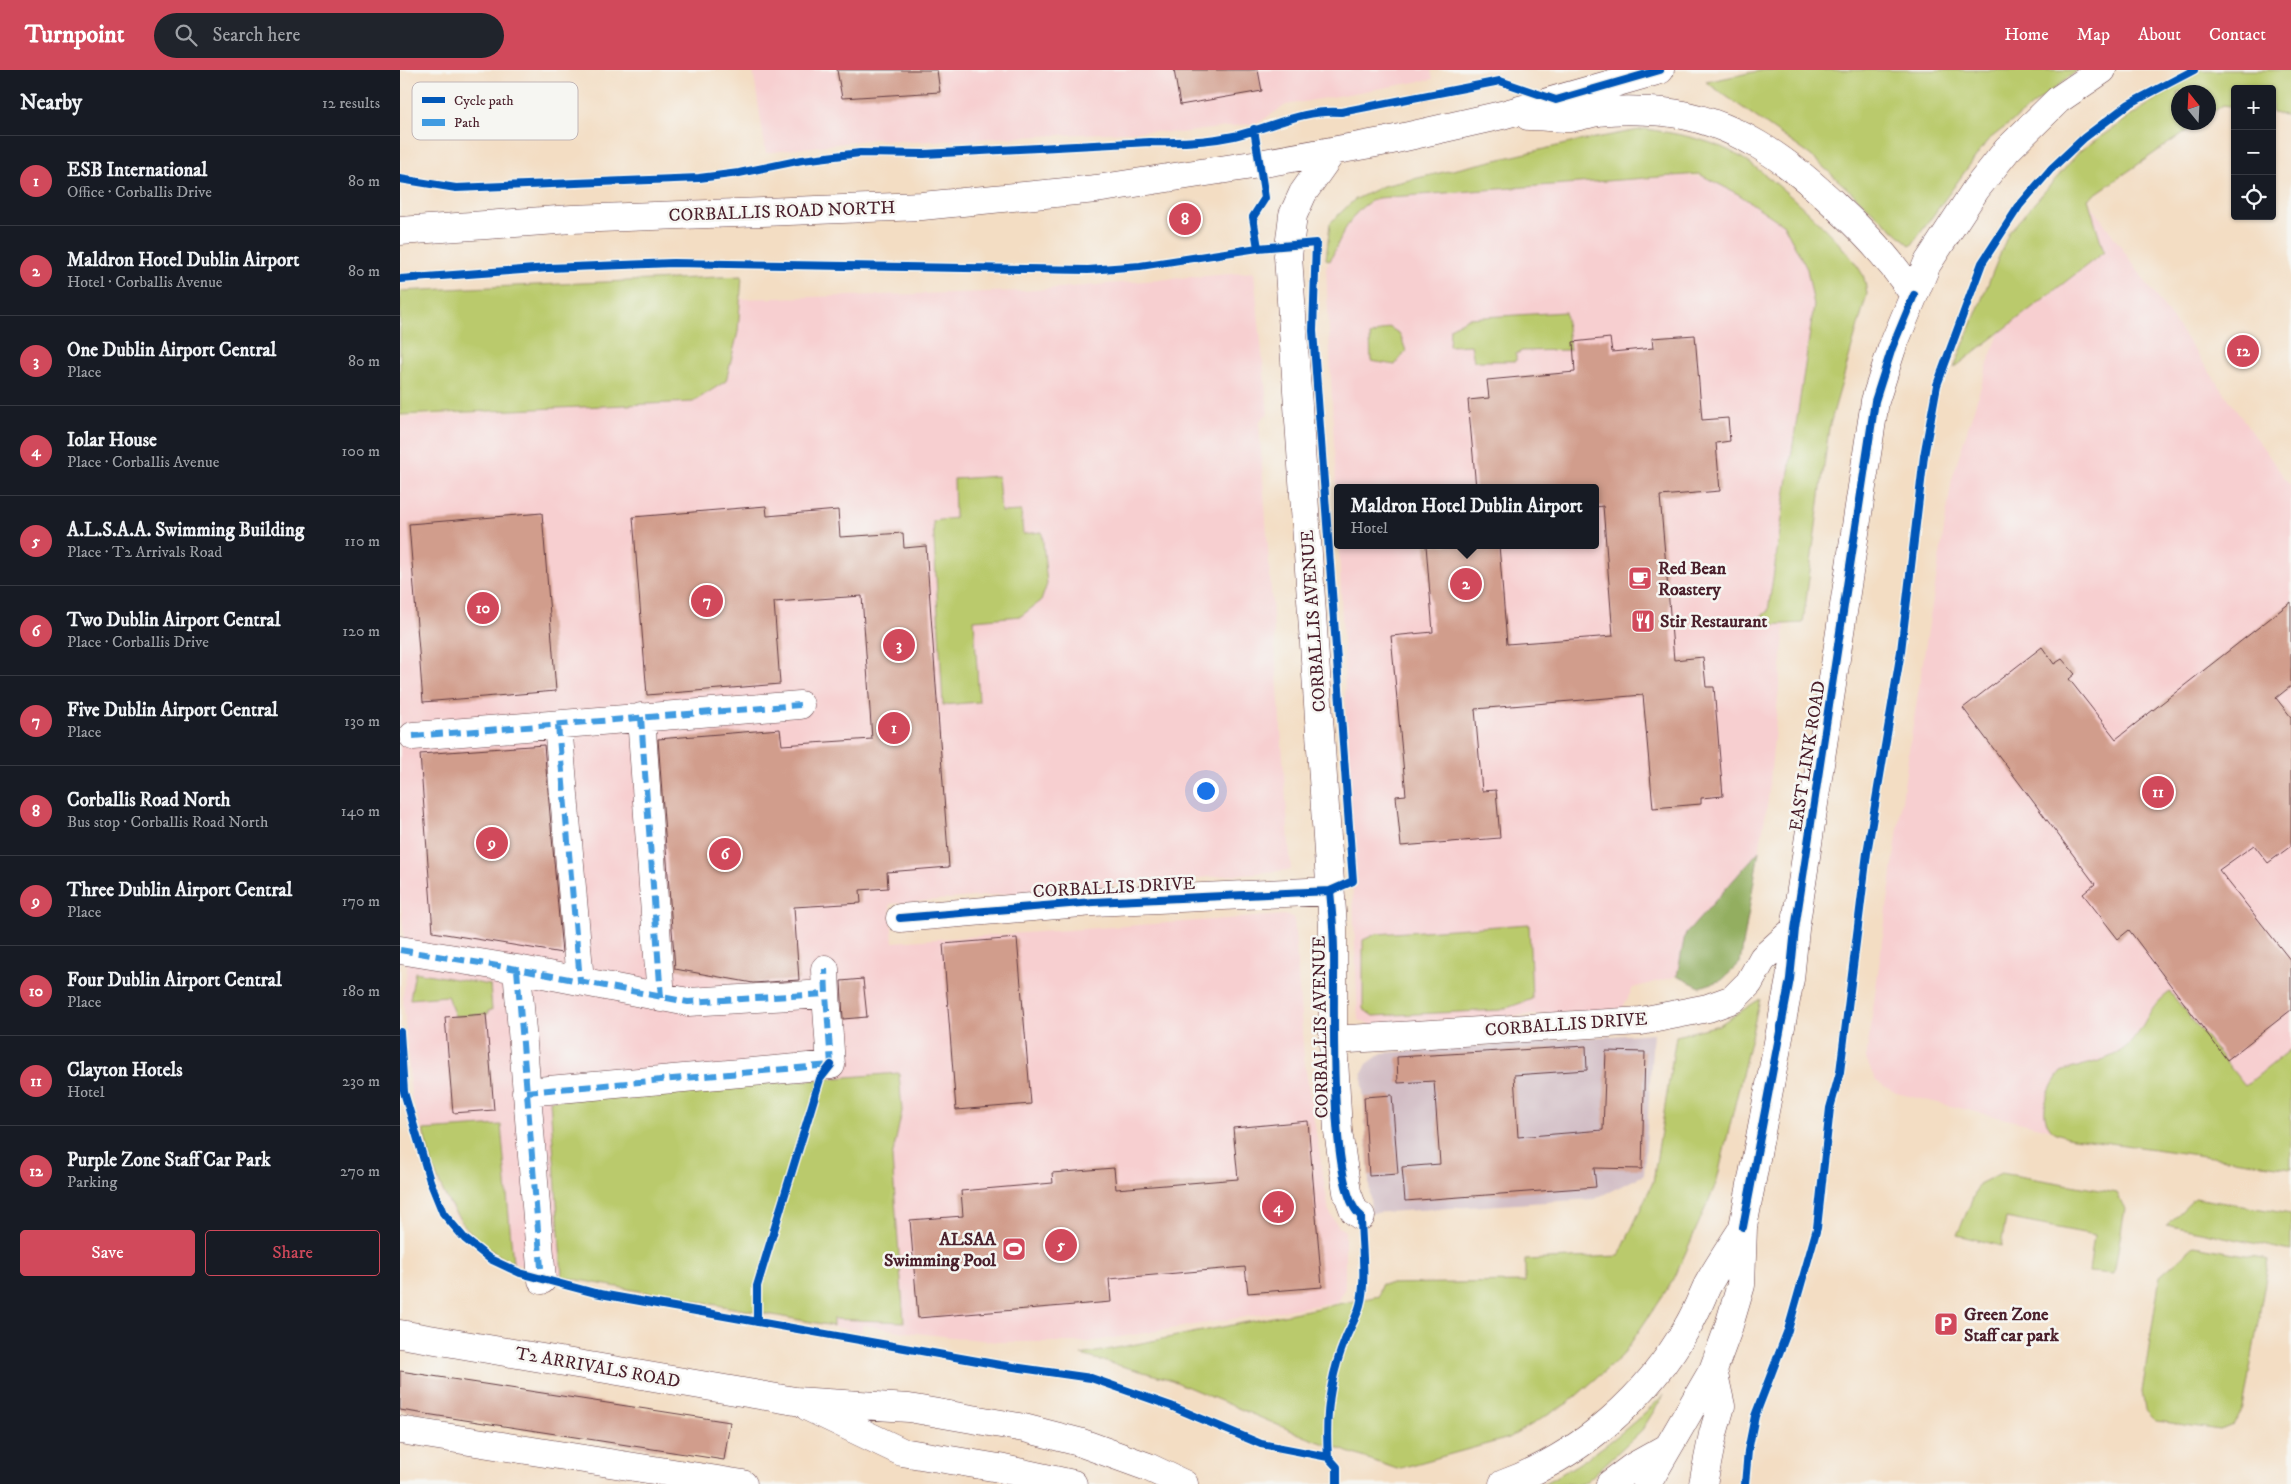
<!DOCTYPE html>
<html lang="en">
<head>
<meta charset="utf-8">
<style>
	:root { --surface:#171b24; --page:#20242c; --text:#f1f3f6; --muted:#9ea1a6; --line:#363941; --accent:#d1495b }
	body { margin:0; font-family:"IM FELL DW Pica",serif; background:var(--page); color:var(--text) }
	.controls { position:absolute; right:15px; top:15px; display:grid; overflow:hidden; border-radius:5px; box-shadow:0 1px 4px #0004 }
	.controls button { width:45px; height:45px; display:grid; place-items:center; padding:0; border:0; border-bottom:1px solid var(--line); background:var(--surface); color:var(--text); font:25px sans-serif }
	.compass { position:absolute; left:1771px; top:15px; width:45px; height:45px; border-radius:50%; background:var(--surface); box-shadow:0 1px 4px #0004; rotate:342deg }
	.you { position:absolute; left:805px; top:720px; width:18px; height:18px; margin:-12px; border:4px solid #fff; border-radius:50%; background:#1a73e8; box-shadow:0 0 0 8px #1a73e833 }
	.badge { display:grid; place-items:center; width:32px; height:32px; border-radius:50%; background:var(--accent); color:#fff; font-size:16px; font-weight:700 }
	.pin { position:absolute; translate:-50% -50%; border:2px solid #fff; box-shadow:0 1px 5px #0006 }
	.popup { position:absolute; left:934px; top:414px; width:265px; height:65px; box-sizing:border-box; display:grid; place-content:center; border-radius:5px; background:var(--surface); filter:drop-shadow(0 1px 4px #0005); font-size:16px; white-space:nowrap; color:var(--muted) }
	.popup b { font-size:19px; color:var(--text) }
	.popup::after { content:''; position:absolute; left:50%; top:100%; margin-left:-10px; border:10px solid transparent; border-top-color:var(--surface) }
	.list { margin:0; padding:0; list-style:none }
	h2 { display:flex; justify-content:space-between; align-items:center; height:65px; margin:0; padding:0 20px; font-size:21px }
	h2 small { font-size:16px; font-weight:400; color:var(--muted) }
	.list li { display:grid; grid-template-columns:32px 1fr auto; gap:15px; align-items:center; box-sizing:border-box; height:90px; padding:0 20px; border-top:1px solid var(--line) }
	.list b { display:block; font-size:19px; white-space:nowrap }
	.list p { margin:0; font-size:16px; white-space:nowrap; color:var(--muted) }
	.list em { font-size:16px; font-style:normal; color:var(--muted) }
	.actions { display:flex; gap:10px; padding:15px 20px }
	.actions a { flex:1; padding:11px 0; border:1px solid var(--accent); border-radius:5px; text-align:center; font-size:18px; color:var(--accent) }
	.actions .main { background:var(--accent); color:#fff }
	.icon { flex:none; width:28px; height:28px; fill:none; stroke:currentColor; stroke-width:2; stroke-linecap:round; stroke-linejoin:round }
	.map { position:relative; flex:none; width:1891px; height:1414px; overflow:hidden }
	header { display:flex; align-items:center; gap:30px; box-sizing:border-box; height:70px; padding:0 25px; background:var(--accent); color:#fff }
	header strong { font-size:24px }
	nav { display:flex; gap:28px; margin-inline-start:auto; font-size:18px }
	.search { width:350px; height:45px; background:var(--page); display:flex; align-items:center; gap:12px; box-sizing:border-box; padding:0 18px; border-radius:28px; color:var(--muted); font-size:19px }
	main { display:flex }
	aside { flex:1; background:var(--surface) }
	.map>svg:first-child { display:block }
	.built { fill:#f7cfd0 }
	.industrial { fill:#d2bdc5 }
	.green { fill:#baca6c; stroke:#82744c }
	.forest { fill:#93ae60; stroke:#6e6646 }
	.building { fill:#d19d8c }
	.lines { fill:none; stroke-linecap:round; stroke-linejoin:round }
	.street-casing { stroke:#633c42; stroke-width:29 }
	.street { stroke:#fff; stroke-width:28 }
	.quiet { stroke:#409be1; stroke-width:6; stroke-dasharray:12 6; stroke-linecap:butt }
	.cycleway-casing { stroke:#f6f6f2; stroke-width:11 }
	.cycleway { stroke:#0057b8; stroke-width:8 }
	.labels { text-anchor:middle; stroke-width:5; stroke-linejoin:round; paint-order:stroke }
	.street-label { font-size:18px; fill:#4a1f2b; stroke:#f6f6f2 }
	.poi-label { font-size:18px; font-weight:bold; fill:#4a1f2b; stroke:#f6f6f2; text-anchor:start }
	.key { fill:#f6f6f2; stroke:#c2b6b6; stroke-width:1 }
	.key-label { font-size:14px; fill:#4a1f2b }
</style>
</head>
<body>
<header>
<strong>Turnpoint</strong>
<div class="search"><svg class="icon" aria-label="search" viewBox="0 0 24 24"><circle cx="10" cy="10" r="6"/><path d="M15 15l6 6"/></svg>Search here</div>
<nav><a>Home</a><a>Map</a><a>About</a><a>Contact</a></nav>
</header>
<main>
<aside>
<h2>Nearby<small>12 results</small></h2>
<ul class="list">
<li><span class="badge">1</span><div><b>ESB International</b><p>Office · Corballis Drive</p></div><em>80 m</em></li>
<li><span class="badge">2</span><div><b>Maldron Hotel Dublin Airport</b><p>Hotel · Corballis Avenue</p></div><em>80 m</em></li>
<li><span class="badge">3</span><div><b>One Dublin Airport Central</b><p>Place</p></div><em>80 m</em></li>
<li><span class="badge">4</span><div><b>Iolar House</b><p>Place · Corballis Avenue</p></div><em>100 m</em></li>
<li><span class="badge">5</span><div><b>A.L.S.A.A. Swimming Building</b><p>Place · T2 Arrivals Road</p></div><em>110 m</em></li>
<li><span class="badge">6</span><div><b>Two Dublin Airport Central</b><p>Place · Corballis Drive</p></div><em>120 m</em></li>
<li><span class="badge">7</span><div><b>Five Dublin Airport Central</b><p>Place</p></div><em>130 m</em></li>
<li><span class="badge">8</span><div><b>Corballis Road North</b><p>Bus stop · Corballis Road North</p></div><em>140 m</em></li>
<li><span class="badge">9</span><div><b>Three Dublin Airport Central</b><p>Place</p></div><em>170 m</em></li>
<li><span class="badge">10</span><div><b>Four Dublin Airport Central</b><p>Place</p></div><em>180 m</em></li>
<li><span class="badge">11</span><div><b>Clayton Hotels</b><p>Hotel</p></div><em>230 m</em></li>
<li><span class="badge">12</span><div><b>Purple Zone Staff Car Park</b><p>Parking</p></div><em>270 m</em></li>
</ul>
<div class="actions"><a class="main">Save</a><a>Share</a></div>
</aside>
<div class="map">
<svg width="1891" height="1414" viewBox="0 0 1891 1414">
	<rect width="100%" height="100%" fill="#f6f6f2"/>
	<filter id="ink" filterUnits="userSpaceOnUse"><feTurbulence type="fractalNoise" baseFrequency=".02" numOctaves="2"/><feDisplacementMap in="SourceGraphic" scale="10" xChannelSelector="R" yChannelSelector="G"/><feConvolveMatrix kernelMatrix="1 2 1 2 8 2 1 2 1" color-interpolation-filters="sRGB"/></filter>
	<filter id="wash" filterUnits="userSpaceOnUse"><feTurbulence type="fractalNoise" baseFrequency=".0096" numOctaves="4" result="noise"/><feDisplacementMap in="SourceGraphic" scale="20" xChannelSelector="R" yChannelSelector="G"/><feGaussianBlur stdDeviation="1.12" result="paint"/><feColorMatrix in="noise" values="0 0 0 0 0 0 0 0 0 0 0 0 0 0 0 0 0 1.4 0 .05"/><feComposite in="paint" operator="in"/></filter>
	<g filter="url(#wash)">
		<rect width="100%" height="100%" fill="#f3ddc3"/>
		<path class="built" d="M 353,0 L 1031,0 L 1033,9 L 886,35 L 858,53 L 780,63 L 745,61 L 514,72 L 475,69 L 366,83 Z
			M 1284,106 L 1308,107 L 1330,114 L 1385,151 L 1415,213 L 1424,304 L 1385,555 L 1368,731 L 1359,781 L 1285,865 L 1277,906 L 1233,918 L 1222,939 L 972,955 L 958,950 L 939,475 L 1195,475 L 1195,418 L 937,418 L 937,440 L 926,198 L 944,159 L 966,132 L 978,128 Z
			M 1687,129 L 1891,417 L 1891,1098 L 1667,1067 L 1652,1060 L 1496,1023 L 1476,1011 L 1466,989 L 1509,680 L 1552,409 L 1592,281 L 1628,197 Z
			M 854,202 L 868,343 L 859,352 L 891,800 L 490,834 L 493,872 L 884,845 L 894,847 L 904,989 L 929,1141 L 938,1156 L 945,1161 L 945,1218 L 937,1232 L 689,1272 L 599,1272 L 506,1262 L 463,1255 L 461,1262 L 162,1207 L 113,1193 L 85,1176 L 55,1146 L 46,1131 L 38,1112 L 11,1025 L 3,926 L 7,899 L 0,828 L 0,348 L 284,331 L 337,229 L 622,221 Z"/>
		<path class="industrial" d="M 1253,963 L 1244,1105 L 1194,1129 L 971,1143 L 962,1004 L 967,994 L 982,983 Z"/>
		<path class="green" d="M 1363,0 L 1678,0 L 1587,71 L 1511,176 L 1410,85 L 1306,12 Z
			M 1799,0 L 1891,0 L 1891,46 L 1872,43 L 1872,19 L 1835,19 L 1835,37 L 1823,35 L 1809,45 L 1808,22 L 1778,22 L 1778,52 L 1798,53 L 1688,129 L 1704,182 L 1554,298 L 1609,162 L 1681,80 Z
			M 1245,59 C 1273,63 1304,68 1330,81 C 1363,97 1446,173 1463,205 C 1465,210 1466,218 1467,224 L 1429,358 L 1403,553 L 1348,556 L 1368,541 L 1414,235 L 1407,199 L 1384,155 L 1338,124 L 1299,104 L 978,128 C 952,137 941,167 930,191 L 926,189 L 930,153 L 954,130 L 983,116 L 1179,71 Z
			M 342,206 L 338,262 L 326,311 L 293,332 L 0,345 L 0,221 Z
			M 1165,242 L 1170,280 L 1122,281 L 1116,284 L 1116,291 L 1074,291 L 1071,275 L 1049,276 L 1050,258 L 1068,248 Z
			M 989,257 L 1000,264 L 1006,281 L 995,295 L 971,291 L 970,266 Z
			M 598,406 L 601,442 L 621,441 L 623,464 L 642,462 L 647,514 L 641,531 L 621,546 L 574,550 L 579,632 L 543,635 L 533,451 L 555,448 L 554,409 Z
			M 1129,854 L 1132,929 L 1101,940 L 973,946 L 963,939 L 963,870 L 976,864 Z
			M 15,902 L 90,915 L 92,940 L 88,941 L 88,944 L 55,946 L 47,926 L 10,929 Z
			M 1770,922 L 1845,1016 L 1891,979 L 1891,1098 L 1667,1067 C 1663,1065 1655,1063 1652,1060 C 1636,1044 1650,1015 1661,1002 C 1685,993 1714,992 1732,971 C 1749,952 1747,938 1770,922 Z
			M 1360,929 L 1316,1114 L 1274,1209 L 1222,1286 L 1168,1333 L 1109,1368 L 997,1399 L 911,1369 L 769,1309 L 681,1285 L 979,1226 L 981,1214 L 1125,1212 L 1125,1190 L 1219,1186 L 1253,1112 L 1276,966 L 1319,955 Z
			M 499,1003 L 502,1041 L 492,1088 L 504,1252 L 433,1249 L 433,1256 L 162,1207 L 150,1030 Z
			M 101,1055 L 113,1193 C 58,1167 36,1117 23,1060 Z
			M 1601,1103 L 1717,1123 L 1725,1139 L 1714,1204 L 1689,1202 L 1694,1165 L 1606,1148 L 1601,1176 L 1557,1165 L 1579,1114 Z
			M 1795,1128 L 1891,1144 L 1891,1181 L 1767,1155 Z
			M 1794,1176 L 1869,1189 L 1843,1339 L 1833,1355 L 1820,1360 L 1757,1351 L 1745,1339 L 1742,1322 L 1760,1206 Z
			M 1264,1325 L 1242,1360 L 1188,1410 L 1182,1414 L 1142,1414 C 1188,1392 1227,1360 1264,1325 Z"/>
		<path class="forest" d="M 1359,781 L 1340,893 L 1322,910 L 1300,917 L 1277,906 L 1285,865 Z"/>
		<g id="blocks">
			<path class="building" d="M 437,0 L 537,0 L 540,22 L 442,28 Z
				M 774,0 L 858,0 L 862,21 L 780,35 Z
				M 1295,265 L 1302,350 L 1328,348 L 1330,371 L 1316,373 L 1320,421 L 1260,426 L 1274,590 L 1303,587 L 1306,617 L 1314,617 L 1323,726 L 1301,728 L 1301,734 L 1253,738 L 1243,625 L 1075,639 L 1082,721 L 1096,720 L 1100,768 L 1001,776 L 996,726 L 1006,725 L 991,566 L 1033,562 L 1026,475 L 1099,475 L 1107,574 L 1213,566 L 1203,436 L 1195,437 L 1195,418 L 1076,418 L 1068,330 L 1089,328 L 1087,310 L 1175,302 L 1173,272 L 1210,268 L 1212,282 L 1253,278 L 1252,268 Z
				M 366,436 L 367,446 L 438,440 L 440,467 L 503,463 L 504,478 L 526,476 L 549,797 L 487,802 L 488,818 L 460,820 L 461,833 L 394,837 L 399,910 L 353,913 L 275,899 L 258,669 L 380,659 L 382,675 L 472,669 L 462,526 L 374,532 L 380,614 L 247,625 L 233,447 Z
				M 142,443 L 156,621 L 23,632 L 9,454 Z
				M 1891,532 L 1891,616 L 1876,628 L 1891,647 L 1891,776 L 1868,793 L 1854,775 L 1819,800 L 1891,891 L 1891,940 L 1827,990 L 1729,860 L 1718,869 L 1683,824 L 1695,814 L 1563,638 L 1642,577 L 1654,594 L 1662,589 L 1675,604 L 1669,609 L 1716,669 Z
				M 144,675 L 162,883 L 33,862 L 20,684 Z
				M 617,868 L 631,1034 L 556,1040 L 543,874 Z
				M 463,909 L 467,947 L 443,949 L 441,911 Z
				M 86,944 L 94,1040 L 53,1043 L 45,947 Z
				M 1186,976 L 1187,1000 L 1114,1005 L 1118,1067 L 1203,1060 L 1206,981 L 1245,982 L 1242,1099 L 1194,1098 L 1196,1117 L 1005,1131 L 1002,1097 L 1040,1094 L 1034,1011 L 998,1013 L 997,987 Z
				M 992,1025 L 998,1104 L 969,1106 L 964,1027 Z
				M 908,1051 L 922,1217 L 848,1223 L 845,1197 L 709,1209 L 711,1232 L 518,1248 L 510,1150 L 563,1146 L 561,1121 L 653,1113 L 652,1103 L 714,1098 L 716,1119 L 838,1109 L 833,1058 Z
				M 0,1301 L 330,1352 L 324,1390 L 0,1340 Z"/>
		</g>
	</g>
	<g filter="url(#ink)">
		<use href="#blocks" fill-opacity="0" stroke="#633c42" stroke-width="1"/>
		<g class="lines">
			<g class="street-casing">
				<path id="street" d="M 1128,46 C 1141,46 1156,48 1169,48 C 1179,47 1189,43 1199,42 C 1220,39 1243,40 1264,42 C 1334,50 1388,90 1437,137 C 1466,164 1492,191 1514,225
					M 932,82 L 903,123 L 893,145 L 888,186 L 933,857 L 933,970 L 938,1061 L 947,1122 L 954,1141 L 961,1146
					M 0,161 L 172,149 L 522,136 L 696,119 L 859,94 L 987,71 L 1102,45 L 1260,0
					M 241,647 L 261,928
					M 158,655 L 180,911
					M 13,666 L 400,635
					M 500,848 L 693,832 L 930,821
					M 0,880 L 117,899 L 288,932 L 426,924 L 425,899
					M 117,899 L 142,1210
					M 933,970 L 1241,951 L 1308,938 L 1333,929 L 1349,913 L 1363,888 L 1395,859
					M 126,1022 L 431,995 L 426,924
					M 0,1264 L 395,1331 L 509,1338 L 624,1358 L 679,1372 L 748,1397 L 784,1414
					M 408,1337 L 502,1382 L 599,1398 L 673,1414
					M 0,1360 L 343,1414
					M 1103,1414 C 1182,1385 1248,1327 1289,1254 C 1296,1242 1301,1229 1307,1216 C 1318,1196 1331,1177 1343,1158
					M 1210,1414 L 1233,1397 L 1267,1378
					M 1247,1414 L 1313,1300 L 1327,1262 L 1341,1215 L 1343,1157 L 1390,909 L 1395,859 L 1475,331 L 1492,278 L 1527,194 L 1576,119 L 1607,80 L 1658,30 L 1702,0
					M 1303,1414 L 1313,1364 L 1321,1336 L 1313,1300"/>
			</g>
			<use href="#street" class="street"/>
			<path class="quiet" d="M 241,647 L 261,928
				M 158,655 L 180,911
				M 13,666 L 400,635
				M 0,880 L 117,899 L 288,932 L 426,924 L 425,899
				M 117,899 L 142,1210
				M 126,1022 L 431,995 L 426,924"/>
			<g class="cycleway-casing">
				<path id="cycleway" d="M 0,109 L 56,118 L 299,108 L 339,103 L 402,90 L 460,83 L 524,84 L 750,72 C 778,73 806,72 834,66 C 870,58 902,39 941,42 L 1100,11 L 1156,30 L 1260,0
					M 0,209 L 148,198 L 273,193 L 688,200 L 740,196 L 858,178
					M 500,848 L 693,832 L 930,821 L 953,811 L 913,261 L 916,173 L 858,178 L 853,147 L 865,128 L 854,59
					M 0,962 L 4,1022 L 30,1111 L 43,1143 L 65,1169 L 90,1189 L 120,1203 L 195,1223 L 600,1295 L 691,1308 L 771,1336 L 861,1374 L 928,1387 L 937,1397 L 937,1414
					M 1343,1157 L 1390,909 L 1395,859 L 1475,331 L 1492,278 L 1514,225
					M 357,1252 L 357,1216 L 420,1009 L 431,995
					M 928,1387 C 925,1346 929,1309 945,1270 C 949,1259 957,1247 960,1235 C 967,1210 961,1172 961,1146 C 927,1121 935,928 934,882 C 934,862 932,842 930,821
					M 1345,1414 L 1348,1381 L 1355,1346 L 1388,1260 L 1417,1158 L 1430,1038 L 1440,1002 L 1467,783 L 1501,581 L 1524,386 L 1537,315 L 1582,193 L 1619,136 L 1651,99 L 1684,68 L 1729,34 L 1794,0"/>
			</g>
			<use href="#cycleway" class="cycleway"/>
		</g>
	</g>
	<defs>
		<g id="cafe-square" transform="scale(1.25)"><rect x="-9" y="-9" width="18" height="18" rx="4" fill="#d1495b" stroke="#f6f6f2"/><path d="M-5.5-4.5H6V0H3Q3 3.5 0 3.5H-2.5Q-5.5 3.5-5.5 0ZM3-3.2v2h1.7v-2ZM-6 4.5H4V6H-6Z" fill="#fff"/></g>
		<g id="restaurant-square" transform="scale(1.25)"><rect x="-9" y="-9" width="18" height="18" rx="4" fill="#d1495b" stroke="#f6f6f2"/><path d="M-5-6h1v4h1v-4h1v4h1v-4h1v5L-1.5 .5V6h-2V.5L-5-1ZM5-6V6H3V1.5H1.5Q1.5-4 5-6Z" fill="#fff"/></g>
		<g id="stadium-square" transform="scale(1.25)"><rect x="-9" y="-9" width="18" height="18" rx="4" fill="#d1495b" stroke="#f6f6f2"/><path d="M0-5a6.5 5 0 1 0 0 10a6.5 5 0 1 0 0-10ZM-3.5-1.8h7v3.6h-7Z" fill="#fff"/></g>
		<g id="parking-square" transform="scale(1.25)"><rect x="-9" y="-9" width="18" height="18" rx="4" fill="#d1495b" stroke="#f6f6f2"/><path d="M-3.5-5.5H1a3.5 3.5 0 0 1 0 7H-1V5.5H-3.5ZM-1-3.4V-.6H.8a1.4 1.4 0 0 0 0-2.8Z" fill="#fff"/></g>
	</defs>
	<g fill-rule="evenodd">
		<use href="#cafe-square" x="1240" y="508"/>
		<use href="#restaurant-square" x="1243" y="551"/>
		<use href="#stadium-square" x="614" y="1179"/>
		<use href="#parking-square" x="1546" y="1254"/>
	</g>
	<g class="labels">
		<g class="street-label">
			<text transform="translate(382 141) rotate(-2)" y="6">CORBALLIS ROAD NORTH</text>
			<text transform="translate(913 551) rotate(-94)" y="6">CORBALLIS AVENUE</text>
			<text transform="translate(1407 686) rotate(-81)" y="6">EAST LINK ROAD</text>
			<text transform="translate(714 817) rotate(-3)" y="6">CORBALLIS DRIVE</text>
			<text transform="translate(1166 954) rotate(-4)" y="6">CORBALLIS DRIVE</text>
			<text transform="translate(920 957) rotate(-91)" y="6">CORBALLIS AVENUE</text>
			<text transform="translate(198 1297) rotate(10)" y="6">T2 ARRIVALS ROAD</text>
		</g>
		<g class="poi-label">
			<text x="1258" y="504">Red Bean<tspan x="1258" dy="21">Roastery</tspan></text>
			<text x="1260" y="557">Stir Restaurant</text>
			<text x="596" y="1175" text-anchor="end">ALSAA<tspan x="596" dy="21">Swimming Pool</tspan></text>
			<text x="1564" y="1250">Green Zone<tspan x="1564" dy="21">Staff car park</tspan></text>
		</g>
	</g>
	<rect x="12" y="12" width="166" height="58" rx="8" class="key"/>
	<rect x="22" y="27" width="23" height="6" fill="#0057b8"/>
	<rect x="22" y="49" width="23" height="7" fill="#409be1"/>
	<g class="key-label">
		<text x="54" y="35">Cycle path</text>
		<text x="54" y="57">Path</text>
	</g>
</svg>
<div class="controls">
<button>+</button>
<button>−</button>
<button><svg class="icon" aria-label="locate" viewBox="0 0 24 24"><circle cx="12" cy="12" r="6"/><path d="M12 2v4M12 18v4M2 12h4M18 12h4"/></svg></button>
</div>
<svg class="compass" viewBox="-18 -18 36 36"><path d="M0-13l5 13h-10z" fill="#e53935"/><path d="M0 13l5-13h-10z" fill="#9ea1a6"/></svg>
<div class="you"></div>
<div class="pin badge" style="left:494px;top:658px">1</div>
<div class="pin badge" style="left:1066px;top:514px">2</div>
<div class="popup"><b>Maldron Hotel Dublin Airport</b>Hotel</div>
<div class="pin badge" style="left:499px;top:575px">3</div>
<div class="pin badge" style="left:878px;top:1137px">4</div>
<div class="pin badge" style="left:661px;top:1175px">5</div>
<div class="pin badge" style="left:325px;top:784px">6</div>
<div class="pin badge" style="left:307px;top:531px">7</div>
<div class="pin badge" style="left:785px;top:149px">8</div>
<div class="pin badge" style="left:92px;top:773px">9</div>
<div class="pin badge" style="left:83px;top:538px">10</div>
<div class="pin badge" style="left:1758px;top:722px">11</div>
<div class="pin badge" style="left:1843px;top:281px">12</div>
</div>
</main>
</body>
</html>
